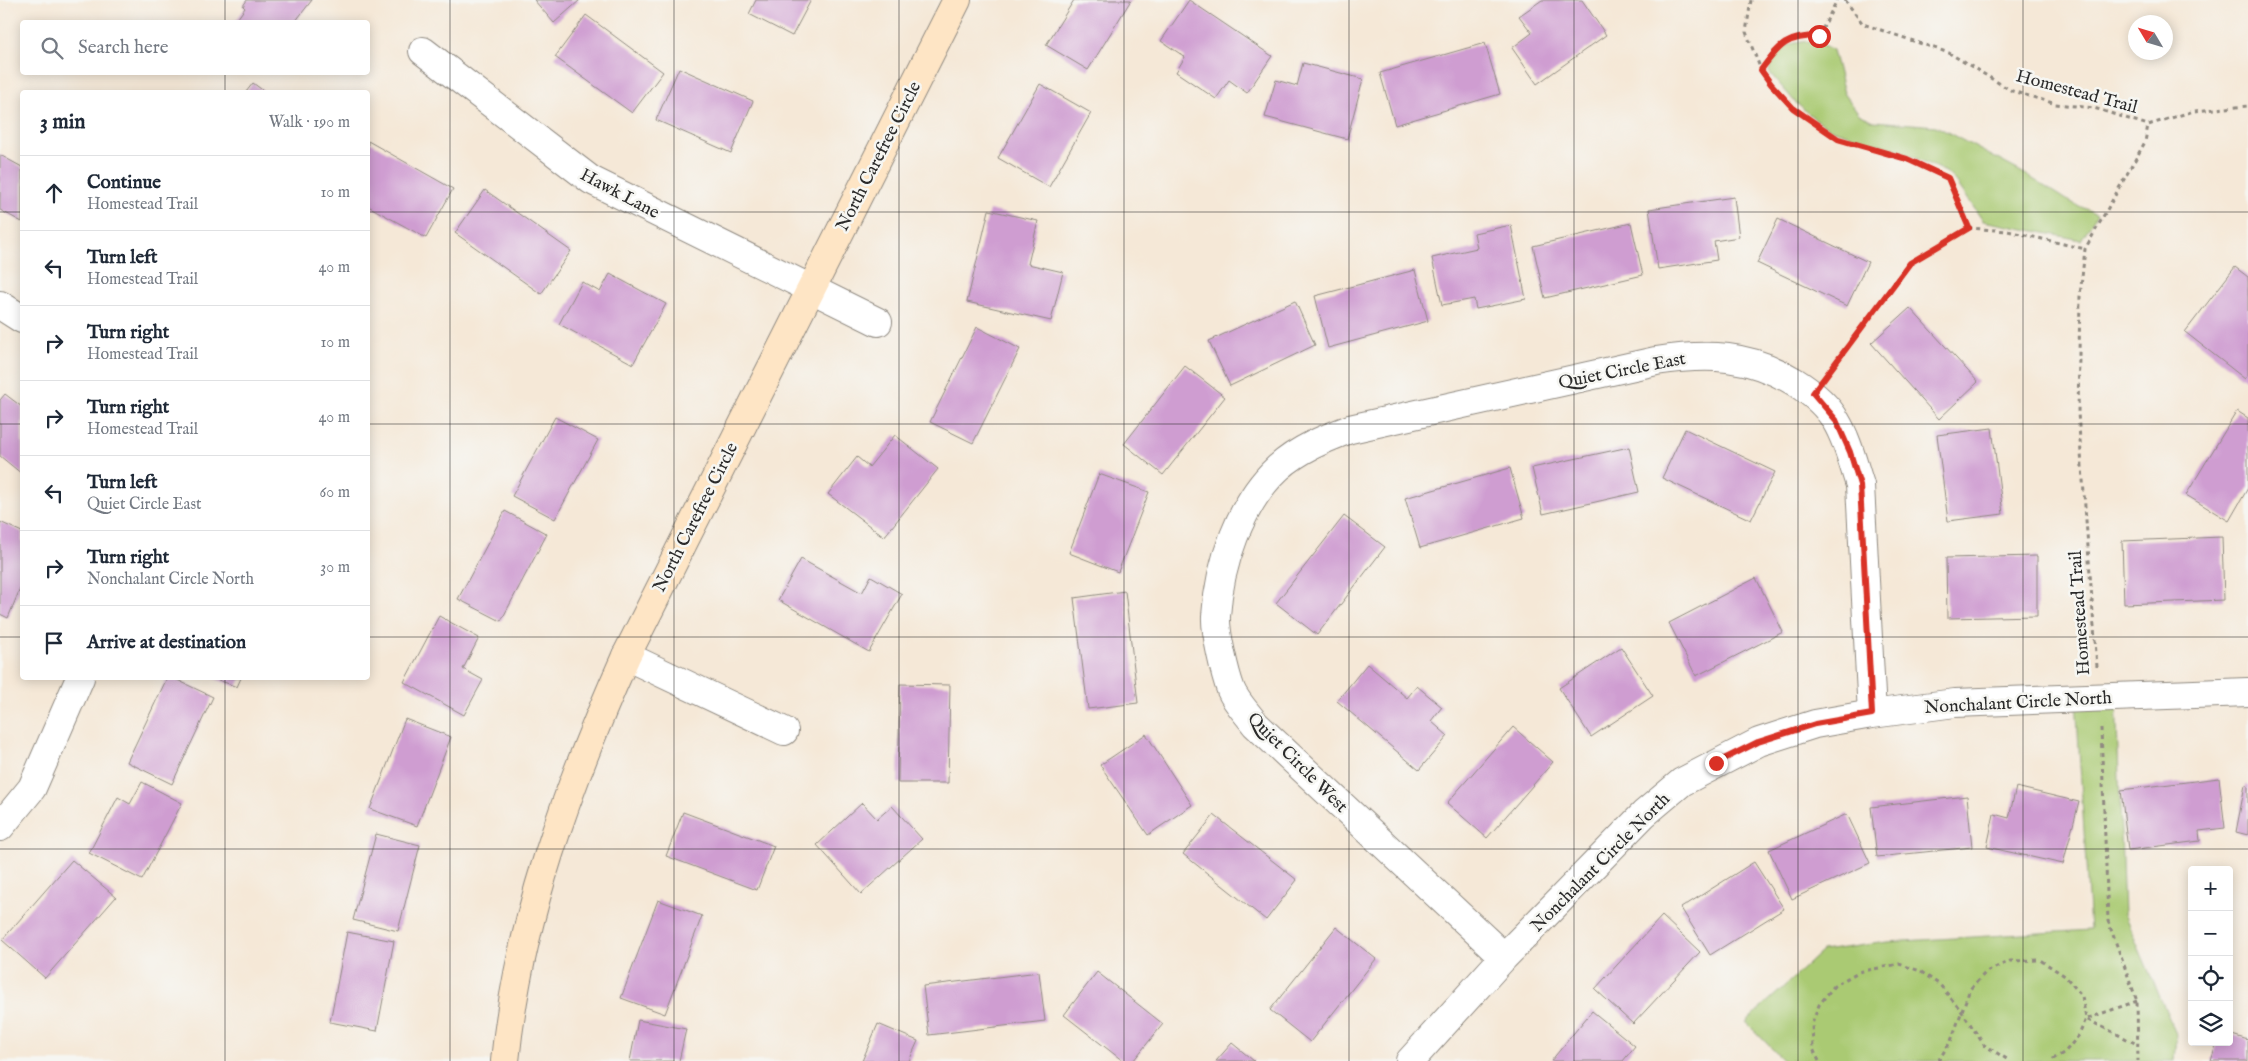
<!DOCTYPE html>
<html lang="en">
<head>
<meta charset="utf-8">
<style>
	:root { --surface:#fff; --page:#f2f2f3; --text:#1f2937; --muted:#747a83; --line:#e0e1e3 }
	body { margin:0; font-family:"IM FELL English",serif; background:var(--page); color:var(--text) }
	.controls { position:absolute; right:15px; bottom:15px; display:grid; overflow:hidden; border-radius:5px; box-shadow:0 2px 12px #0003 }
	.controls button { width:45px; height:45px; display:grid; place-items:center; padding:0; border:0; border-bottom:1px solid var(--line); background:var(--surface); color:var(--text); font:25px sans-serif }
	.compass { position:absolute; left:2128px; top:15px; width:45px; height:45px; border-radius:50%; background:var(--surface); box-shadow:0 2px 12px #0003; rotate:308deg }
	.stop { position:absolute; width:15px; height:15px; margin:-11px; border:4px solid #d93025; border-radius:50%; background:#fff }
	.stop.end { background:#d93025; border-color:#fff; box-shadow:0 1px 5px #0008 }
	.list { margin:0; padding:0; list-style:none }
	h2 { display:flex; justify-content:space-between; align-items:center; height:65px; margin:0; padding:0 20px; font-size:21px }
	h2 small { font-size:16px; font-weight:400; color:var(--muted) }
	.list li { display:grid; grid-template-columns:32px 1fr auto; gap:15px; align-items:center; box-sizing:border-box; height:75px; padding:0 20px; border-top:1px solid var(--line) }
	.list b { display:block; font-size:19px; white-space:nowrap }
	.list p { margin:0; font-size:16px; white-space:nowrap; color:var(--muted) }
	.list em { font-size:16px; font-style:normal; color:var(--muted) }
	.icon { flex:none; width:28px; height:28px; fill:none; stroke:currentColor; stroke-width:2; stroke-linecap:round; stroke-linejoin:round }
	.map { position:relative; flex:none; width:2248px; height:1061px; overflow:hidden }
	.search { position:absolute; background:var(--surface); box-shadow:0 2px 12px #0003; left:20px; top:20px; width:350px; height:55px; display:flex; align-items:center; gap:12px; box-sizing:border-box; padding:0 18px; border-radius:5px; color:var(--muted); font-size:19px }
	.panel { position:absolute; background:var(--surface); box-shadow:0 2px 12px #0003; left:20px; top:90px; width:350px; height:590px; border-radius:5px }
	.map>svg:first-child { display:block }
	.green { fill:#aaca73; stroke:#6a7a4f }
	.building { fill:#cf9dd1 }
	.lines { fill:none; stroke-linecap:round; stroke-linejoin:round }
	.minor-casing { stroke:#908a81; stroke-width:30 }
	.secondary-casing { stroke:#908a81; stroke-width:30 }
	.path { stroke:#908a81; stroke-width:3; stroke-dasharray:4 4; stroke-linecap:butt }
	.minor { stroke:#fff; stroke-width:28 }
	.secondary { stroke:#fee5c5; stroke-width:28 }
	.route { stroke:#d93025; stroke-width:6 }
	.grid { fill:none; stroke:#2b2b2b; stroke-width:1; stroke-opacity:0.55 }
	.labels { text-anchor:middle; stroke-width:5; stroke-linejoin:round; paint-order:stroke }
	.street-label { font-size:18px; fill:#2b2b2b; stroke:#f6f6f2 }
</style>
</head>
<body>
<div class="map">
<svg width="2248" height="1061" viewBox="0 0 2248 1061">
	<rect width="100%" height="100%" fill="#f6f6f2"/>
	<filter id="ink" filterUnits="userSpaceOnUse"><feTurbulence type="fractalNoise" baseFrequency=".02" numOctaves="2"/><feDisplacementMap in="SourceGraphic" scale="10" xChannelSelector="R" yChannelSelector="G"/><feConvolveMatrix kernelMatrix="1 2 1 2 8 2 1 2 1" color-interpolation-filters="sRGB"/></filter>
	<filter id="wash" filterUnits="userSpaceOnUse"><feTurbulence type="fractalNoise" baseFrequency=".0096" numOctaves="4" result="noise"/><feDisplacementMap in="SourceGraphic" scale="20" xChannelSelector="R" yChannelSelector="G"/><feGaussianBlur stdDeviation="1.12" result="paint"/><feColorMatrix in="noise" values="0 0 0 0 0 0 0 0 0 0 0 0 0 0 0 0 0 1.4 0 .05"/><feComposite in="paint" operator="in"/></filter>
	<g filter="url(#wash)">
		<rect width="100%" height="100%" fill="#f5e8d7"/>
		<path class="green" d="M 1815,41 L 1833,50 L 1844,93 L 1859,114 L 1874,121 L 1936,126 L 2025,174 L 2066,200 L 2097,214 L 2081,240 L 1983,221 L 1957,183 L 1946,172 L 1898,150 L 1831,129 L 1814,118 L 1796,103 L 1769,72 C 1775,45 1790,42 1815,41 Z
			M 2116,696 L 2124,914 L 2176,1034 L 2174,1061 L 1784,1061 L 1746,1022 L 1822,951 L 1887,942 L 2090,930 L 2076,699 Z"/>
		<g id="blocks">
			<path class="building" d="M 247,0 L 312,0 L 295,22 L 235,22 L 245,8 L 243,6 Z
				M 534,0 L 580,0 L 554,23 Z
				M 756,0 L 811,0 L 792,36 L 749,14 Z
				M 1074,0 L 1131,0 L 1088,70 L 1046,45 Z
				M 1189,0 L 1272,56 L 1247,93 L 1229,80 L 1216,99 L 1176,72 L 1185,57 L 1161,41 Z
				M 1542,0 L 1582,0 L 1606,35 L 1537,84 L 1512,48 L 1532,33 L 1519,16 Z
				M 586,15 L 663,72 L 632,113 L 555,57 Z
				M 1485,43 L 1500,94 L 1395,125 L 1380,73 Z
				M 1303,63 L 1363,79 L 1347,139 L 1265,117 L 1276,80 L 1297,86 Z
				M 679,68 L 753,101 L 731,153 L 656,120 Z
				M 253,83 L 265,92 L 246,92 Z
				M 1040,84 L 1091,113 L 1049,187 L 998,158 Z
				M 368,141 L 453,189 L 426,238 L 368,206 Z
				M 0,155 L 22,167 L 22,222 L 0,210 Z
				M 485,190 L 571,251 L 541,294 L 455,233 Z
				M 1734,197 L 1739,237 L 1714,241 L 1717,260 L 1658,269 L 1649,209 Z
				M 989,210 L 1038,221 L 1028,264 L 1063,272 L 1051,321 L 967,302 Z
				M 1778,219 L 1868,262 L 1847,306 L 1757,263 Z
				M 1631,223 L 1643,275 L 1545,298 L 1533,246 Z
				M 1511,225 L 1526,299 L 1476,309 L 1474,299 L 1442,305 L 1432,258 L 1477,248 L 1474,233 Z
				M 2235,267 L 2248,277 L 2248,375 L 2245,379 L 2185,332 Z
				M 1415,270 L 1428,321 L 1328,348 L 1315,296 Z
				M 610,274 L 666,304 L 633,364 L 559,324 L 582,282 L 600,292 Z
				M 1295,301 L 1315,345 L 1230,386 L 1209,341 Z
				M 1910,308 L 1978,382 L 1939,419 L 1871,343 Z
				M 977,327 L 1020,349 L 973,443 L 930,422 Z
				M 1185,366 L 1225,397 L 1163,475 L 1124,444 Z
				M 5,394 L 22,407 L 22,474 L 0,456 L 0,400 Z
				M 2237,411 L 2248,418 L 2248,488 L 2229,521 L 2186,495 Z
				M 555,417 L 598,440 L 555,519 L 512,496 Z
				M 1992,428 L 2003,514 L 1948,521 L 1937,435 Z
				M 1685,429 L 1775,472 L 1751,520 L 1662,478 Z
				M 895,435 L 938,469 L 884,537 L 828,494 L 857,457 L 869,467 Z
				M 1629,447 L 1639,492 L 1543,514 L 1532,468 Z
				M 1510,468 L 1524,518 L 1420,548 L 1405,498 Z
				M 1099,474 L 1149,492 L 1118,572 L 1069,553 Z
				M 505,511 L 547,534 L 501,621 L 458,599 Z
				M 1344,516 L 1385,547 L 1317,635 L 1276,603 Z
				M 0,522 L 22,532 L 22,584 L 8,618 L 0,614 Z
				M 2222,537 L 2224,600 L 2124,604 L 2122,541 Z
				M 2037,556 L 2037,616 L 1947,618 L 1946,558 Z
				M 801,559 L 862,593 L 871,576 L 902,594 L 869,652 L 778,600 Z
				M 1756,578 L 1783,632 L 1696,676 L 1669,623 Z
				M 1125,591 L 1138,703 L 1088,709 L 1074,598 Z
				M 439,616 L 479,638 L 463,669 L 483,680 L 464,715 L 404,682 Z
				M 1621,647 L 1653,696 L 1591,737 L 1559,688 Z
				M 1367,664 L 1407,698 L 1417,686 L 1442,707 L 1431,721 L 1448,736 L 1419,770 L 1337,701 Z
				M 167,678 L 173,678 L 213,697 L 172,784 L 127,762 Z
				M 213,678 L 241,678 L 237,687 Z
				M 900,684 L 950,685 L 948,783 L 898,783 Z
				M 405,719 L 451,737 L 417,826 L 370,809 Z
				M 1513,727 L 1553,762 L 1487,838 L 1447,803 Z
				M 1146,734 L 1192,805 L 1148,835 L 1100,765 Z
				M 2219,778 L 2225,828 L 2199,831 L 2200,841 L 2128,850 L 2121,790 Z
				M 142,782 L 182,803 L 142,880 L 89,853 L 118,797 L 130,804 Z
				M 2245,785 L 2248,786 L 2248,835 L 2236,832 Z
				M 2016,787 L 2079,802 L 2063,864 L 1987,847 L 1994,814 L 2009,818 Z
				M 1967,796 L 1972,847 L 1877,857 L 1871,807 Z
				M 862,803 L 877,819 L 892,806 L 922,839 L 861,894 L 817,845 Z
				M 683,812 L 774,846 L 757,890 L 666,856 Z
				M 1847,814 L 1870,863 L 1792,899 L 1769,850 Z
				M 1214,815 L 1297,880 L 1266,920 L 1183,854 Z
				M 376,834 L 420,845 L 398,931 L 353,920 Z
				M 72,860 L 116,897 L 45,978 L 2,940 Z
				M 1754,862 L 1784,909 L 1710,955 L 1681,908 Z
				M 658,900 L 702,916 L 665,1014 L 621,998 Z
				M 1662,916 L 1700,952 L 1633,1024 L 1595,989 Z
				M 1336,927 L 1376,959 L 1310,1042 L 1270,1010 Z
				M 347,932 L 394,941 L 377,1031 L 330,1022 Z
				M 1039,972 L 1045,1021 L 929,1035 L 923,986 Z
				M 1097,972 L 1163,1024 L 1133,1061 L 1123,1061 L 1064,1015 Z
				M 1592,1011 L 1635,1046 L 1623,1061 L 1551,1061 Z
				M 638,1020 L 686,1029 L 679,1061 L 630,1061 Z
				M 878,1024 L 918,1041 L 909,1061 L 862,1061 Z
				M 2229,1034 L 2248,1040 L 2248,1061 L 2211,1061 L 2217,1042 L 2229,1042 Z
				M 1232,1043 L 1254,1061 L 1216,1061 Z"/>
		</g>
	</g>
	<g filter="url(#ink)">
		<use href="#blocks" fill-opacity="0" stroke="#908a81" stroke-width="1"/>
		<g class="lines">
			<g class="minor-casing">
				<path id="minor" d="M 423,51 L 591,180 L 878,322
					M 0,305 L 22,319
					M 626,656 L 784,731
					M 0,827 L 32,788 L 80,678
					M 1504,957 L 1255,724 C 1247,713 1236,702 1231,690 C 1225,674 1215,632 1216,616 C 1219,566 1240,503 1278,468 C 1299,449 1324,439 1350,429 L 1656,361 C 1708,353 1749,354 1795,382 C 1811,392 1827,405 1836,421 C 1848,441 1853,464 1860,485 L 1872,714
					M 1410,1061 L 1504,957 L 1644,814 L 1682,782 L 1759,742 L 1815,724 L 1872,714 L 1955,703 L 2248,692"/>
			</g>
			<g class="secondary-casing">
				<path id="secondary" d="M 505,1061 C 519,919 568,785 626,656 L 957,0"/>
			</g>
			<path class="path" d="M 1751,0 L 1746,32 L 1761,70 C 1780,44 1787,36 1819,36 L 1837,0
				M 1845,0 L 1863,24 L 1949,53 L 2012,91 L 2056,104 L 2094,108 L 2148,125 L 2194,111 L 2248,106
				M 1761,70 L 1771,84 L 1793,108 L 1838,139 L 1907,159 L 1948,178 L 1969,228
				M 1831,369 L 1910,263 L 1969,228 L 2008,231 L 2085,249
				M 2097,667 L 2078,413 L 2080,296 L 2085,249 L 2145,142 L 2148,125
				M 2101,728 L 2108,921 L 2137,1001 L 2138,1061
				M 2137,1001 L 2086,1019 L 2139,1045
				M 1819,1061 L 1813,1049 L 1812,1024 L 1819,1005 L 1834,986 L 1858,972 L 1899,964 L 1920,971 L 1940,985 L 1963,1013 L 1984,1045 L 2010,1061
				M 1938,1061 L 1951,1041 L 1970,989 L 1986,972 L 2010,961 L 2040,960 L 2065,976 L 2082,996 L 2086,1019 L 2079,1035 L 2065,1052 L 2050,1061"/>
			<use href="#minor" class="minor"/>
			<use href="#secondary" class="secondary"/>
		</g>
	</g>
	<g class="lines" filter="url(#ink)">
		<path class="route" d="M 1716,763 L 1758,742 L 1815,724 L 1872,714 L 1860,485 L 1850,452 L 1836,420 L 1813,393 L 1910,263 L 1969,228 L 1948,178 L 1907,159 L 1838,139 L 1793,108 L 1771,84 L 1761,70 C 1780,44 1787,36 1819,36"/>
	</g>
	<path class="grid" d="M 225,0 L 225,22M 450,0 L 450,1061M 674,0 L 674,1061M 899,0 L 899,1061M 1124,0 L 1124,1061M 1349,0 L 1349,1061M 1574,0 L 1574,1061M 1798,0 L 1798,1061M 2023,0 L 2023,1061M 225,72 L 225,92M 0,212 L 22,212M 368,212 L 2248,212M 0,424 L 22,424M 368,424 L 2248,424M 0,637 L 22,637M 368,637 L 2248,637M 225,678 L 225,1061M 0,849 L 2248,849"/>
	<g class="labels">
		<g class="street-label">
			<text transform="translate(2077 91) rotate(15)" y="6">Homestead Trail</text>
			<text transform="translate(878 156) rotate(-63)" y="6">North Carefree Circle</text>
			<text transform="translate(620 193) rotate(28)" y="6">Hawk Lane</text>
			<text transform="translate(1622 370) rotate(-11)" y="6">Quiet Circle East</text>
			<text transform="translate(695 517) rotate(-63)" y="6">North Carefree Circle</text>
			<text transform="translate(2079 613) rotate(-94)" y="6">Homestead Trail</text>
			<text transform="translate(2018 702) rotate(-3)" y="6">Nonchalant Circle North</text>
			<text transform="translate(1298 762) rotate(45)" y="6">Quiet Circle West</text>
			<text transform="translate(1600 862) rotate(-45)" y="6">Nonchalant Circle North</text>
		</g>
	</g>
</svg>
<div class="controls">
<button>+</button>
<button>−</button>
<button><svg class="icon" aria-label="locate" viewBox="0 0 24 24"><circle cx="12" cy="12" r="6"/><path d="M12 2v4M12 18v4M2 12h4M18 12h4"/></svg></button>
<button><svg class="icon" aria-label="layers" viewBox="0 0 24 24"><path d="M12 4l9 5-9 5-9-5zM3 14l9 5 9-5"/></svg></button>
</div>
<svg class="compass" viewBox="-18 -18 36 36"><path d="M0-13l5 13h-10z" fill="#e53935"/><path d="M0 13l5-13h-10z" fill="#747a83"/></svg>
<div class="stop" style="left:1819px;top:36px"></div>
<div class="stop end" style="left:1716px;top:763px"></div>
<div class="search"><svg class="icon" aria-label="search" viewBox="0 0 24 24"><circle cx="10" cy="10" r="6"/><path d="M15 15l6 6"/></svg>Search here</div>
<section class="panel">
<h2>3 min<small>Walk · 190 m</small></h2>
<ul class="list">
<li><svg class="icon" aria-label="ahead" viewBox="0 0 24 24"><path d="M12 20V5M6 11l6-6 6 6"/></svg><div><b>Continue</b><p>Homestead Trail</p></div><em>10 m</em></li>
<li><svg class="icon" aria-label="left" viewBox="0 0 24 24"><path d="M17 20v-9H6M10 6l-5 5 5 5"/></svg><div><b>Turn left</b><p>Homestead Trail</p></div><em>40 m</em></li>
<li><svg class="icon" aria-label="right" viewBox="0 0 24 24"><path d="M7 20v-9h11M14 6l5 5-5 5"/></svg><div><b>Turn right</b><p>Homestead Trail</p></div><em>10 m</em></li>
<li><svg class="icon" aria-label="right" viewBox="0 0 24 24"><path d="M7 20v-9h11M14 6l5 5-5 5"/></svg><div><b>Turn right</b><p>Homestead Trail</p></div><em>40 m</em></li>
<li><svg class="icon" aria-label="left" viewBox="0 0 24 24"><path d="M17 20v-9H6M10 6l-5 5 5 5"/></svg><div><b>Turn left</b><p>Quiet Circle East</p></div><em>60 m</em></li>
<li><svg class="icon" aria-label="right" viewBox="0 0 24 24"><path d="M7 20v-9h11M14 6l5 5-5 5"/></svg><div><b>Turn right</b><p>Nonchalant Circle North</p></div><em>30 m</em></li>
<li><svg class="icon" aria-label="arrive" viewBox="0 0 24 24"><path d="M6 21V4h12l-3 4 3 4H6"/></svg><div><b>Arrive at destination</b></div></li>
</ul>
</section>
</div>
</body>
</html>
